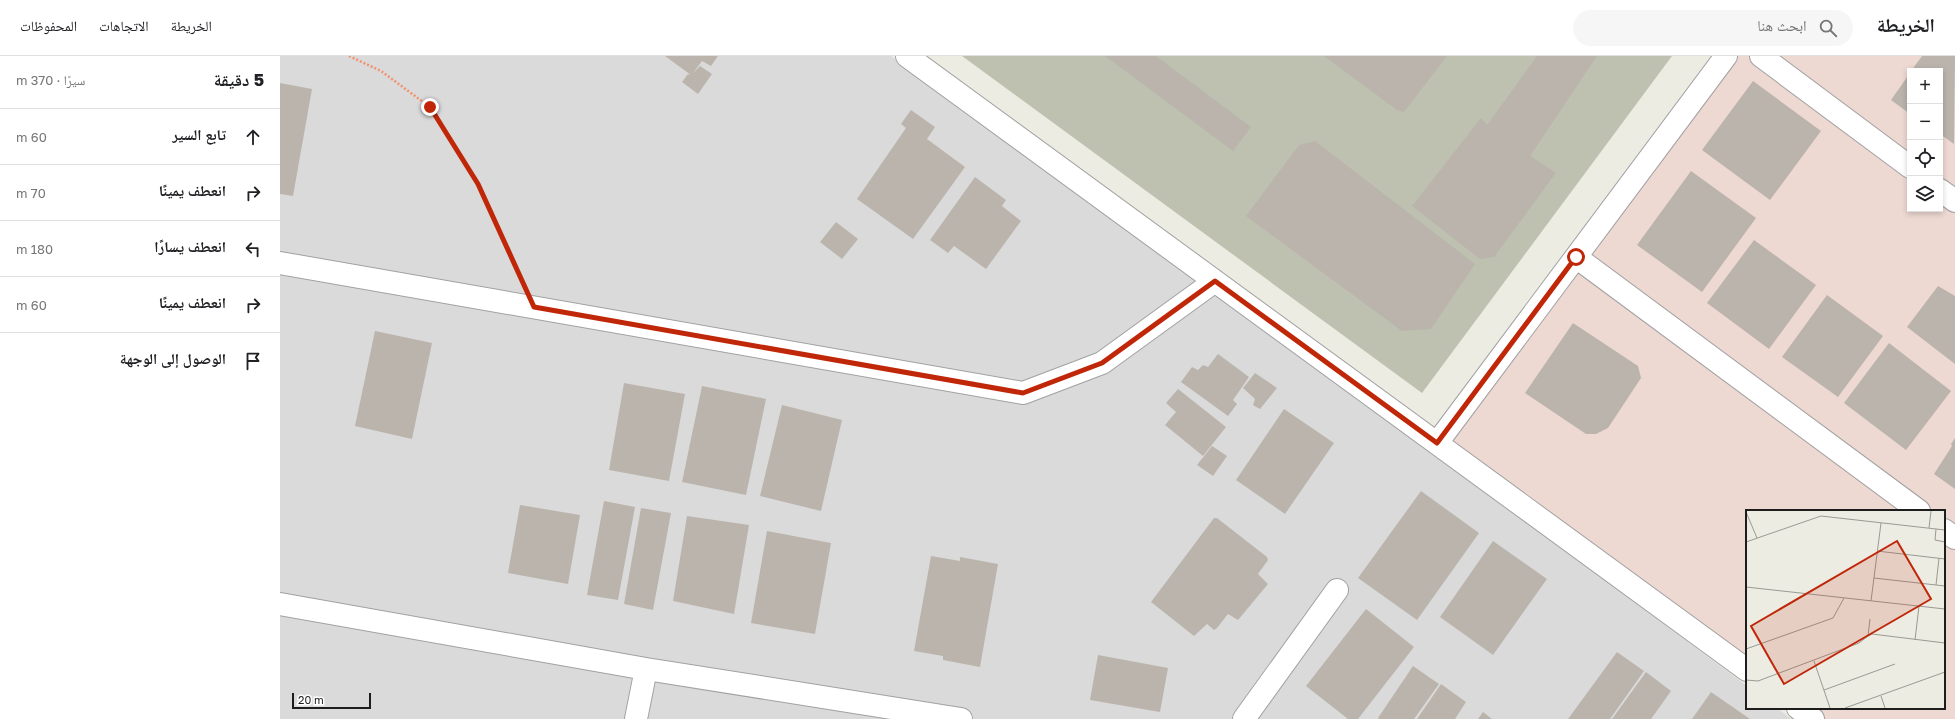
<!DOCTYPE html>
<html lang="ar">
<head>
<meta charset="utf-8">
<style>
	:root { --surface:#fff; --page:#f6f6f6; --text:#202124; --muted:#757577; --line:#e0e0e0 }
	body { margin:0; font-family:"Golos Text","Noto Naskh Arabic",sans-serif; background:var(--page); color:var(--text); direction:rtl }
	.controls { position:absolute; right:12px; top:12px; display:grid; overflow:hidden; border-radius:0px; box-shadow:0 2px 6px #0003 }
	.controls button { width:36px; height:36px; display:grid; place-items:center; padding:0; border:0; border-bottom:1px solid var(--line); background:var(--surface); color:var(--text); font:20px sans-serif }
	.scale { position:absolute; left:12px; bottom:10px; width:79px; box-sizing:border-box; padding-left:4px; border:2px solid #1d1d1d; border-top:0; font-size:11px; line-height:14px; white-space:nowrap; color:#1d1d1d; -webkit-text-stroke:3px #fff; paint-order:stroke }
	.stop { position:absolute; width:12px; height:12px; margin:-9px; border:3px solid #c02709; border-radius:50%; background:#fff }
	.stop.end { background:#c02709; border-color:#fff; box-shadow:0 1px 4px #0008 }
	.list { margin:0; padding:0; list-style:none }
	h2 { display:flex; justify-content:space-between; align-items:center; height:52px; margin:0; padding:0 16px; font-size:17px }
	h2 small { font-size:13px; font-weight:400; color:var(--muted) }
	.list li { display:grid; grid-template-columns:26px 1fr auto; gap:12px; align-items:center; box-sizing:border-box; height:56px; padding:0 16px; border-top:1px solid var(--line) }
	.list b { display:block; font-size:15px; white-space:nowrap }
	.list em { font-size:13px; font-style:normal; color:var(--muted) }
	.icon { flex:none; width:22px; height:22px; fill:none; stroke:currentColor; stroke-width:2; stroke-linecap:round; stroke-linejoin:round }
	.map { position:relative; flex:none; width:1675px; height:663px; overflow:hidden; direction:ltr }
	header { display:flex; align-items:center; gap:24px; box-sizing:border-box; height:56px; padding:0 20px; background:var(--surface); border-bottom:1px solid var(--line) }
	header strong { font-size:19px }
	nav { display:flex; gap:22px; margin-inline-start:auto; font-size:14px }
	.search { width:280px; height:36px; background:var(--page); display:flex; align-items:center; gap:10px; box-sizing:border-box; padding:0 14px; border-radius:22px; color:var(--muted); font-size:15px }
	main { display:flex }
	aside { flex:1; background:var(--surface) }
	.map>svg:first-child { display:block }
	.residential { fill:#dbdada }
	.commercial { fill:#eed8d2; fill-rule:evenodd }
	.construction { fill:#bec1af }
	.building { fill:#bab4ac }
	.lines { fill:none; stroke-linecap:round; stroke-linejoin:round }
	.street-casing { stroke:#a1a1a1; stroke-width:24 }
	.path { stroke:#f3916e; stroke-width:2.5; stroke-dasharray:2 2; stroke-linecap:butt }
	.street { stroke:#fff; stroke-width:22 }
	.route { stroke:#c02709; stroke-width:5 }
	.inset-road { fill:none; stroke:#9a9994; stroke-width:1 }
	.view { fill:#c02709; fill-opacity:0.15; stroke:#c02709; stroke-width:2 }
	.inset-edge { fill:none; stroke:#1d1d1d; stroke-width:2 }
</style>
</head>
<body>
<header>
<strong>الخريطة</strong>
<div class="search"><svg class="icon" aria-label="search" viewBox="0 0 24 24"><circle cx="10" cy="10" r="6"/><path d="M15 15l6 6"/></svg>ابحث هنا</div>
<nav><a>الخريطة</a><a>الاتجاهات</a><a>المحفوظات</a></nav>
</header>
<main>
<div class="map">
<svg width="1675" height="663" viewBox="0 0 1675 663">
	<rect width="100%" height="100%" fill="#edece3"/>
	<path class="residential" d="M 0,0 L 611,0 L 1229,453 L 1467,630 L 1467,652 L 1497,652 L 1511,663 L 0,663 Z"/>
	<path class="commercial" d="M 1446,0 L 1675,0 L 1675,663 L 1533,663 L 1518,652 L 1664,652 L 1664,455 L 1467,455 L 1467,614 L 1157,387 ZM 1630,15 L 1660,15 L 1660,153 L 1630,153 Z"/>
	<path class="construction" d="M 682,0 L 1392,0 L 1142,337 Z"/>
	<path class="building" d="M 385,0 L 438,0 L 431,10 L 422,5 L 413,17 L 420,10 L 432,18 L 418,38 L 402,26 L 408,18 L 411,19 Z
		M 825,0 L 876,0 L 971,71 L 953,95 Z
		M 1044,0 L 1167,0 L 1124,56 L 1117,54 Z
		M 1257,0 L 1317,0 L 1250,100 L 1276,117 L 1214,201 L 1200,203 L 1132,150 L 1201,62 L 1207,69 Z
		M 1642,0 L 1675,0 L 1674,88 L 1660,78 L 1660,15 L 1631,15 Z
		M 1630,17 L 1630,58 L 1611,44 Z
		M 1473,25 L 1541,75 L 1490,144 L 1422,94 Z
		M 0,27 L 32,33 L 13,140 L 0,138 Z
		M 631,54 L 655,71 L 647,83 L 685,111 L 633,183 L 577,143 L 626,72 L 621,68 Z
		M 1035,85 L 1195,208 L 1151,273 L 1122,275 L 966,160 L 1019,89 Z
		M 1411,115 L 1476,162 L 1422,236 L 1357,189 Z
		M 695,121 L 726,144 L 722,150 L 741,165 L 706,213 L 674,190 L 668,197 L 650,184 Z
		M 556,166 L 578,183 L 562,203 L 540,186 Z
		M 1474,184 L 1536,229 L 1489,293 L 1427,247 Z
		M 1658,230 L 1675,240 L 1675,308 L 1627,271 Z
		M 1547,239 L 1603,280 L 1558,341 L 1502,301 Z
		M 1293,267 L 1358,310 L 1361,322 L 1328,372 L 1316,378 L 1306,378 L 1245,337 Z
		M 95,275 L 152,287 L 132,383 L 75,370 Z
		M 1609,287 L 1671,335 L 1626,394 L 1564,347 Z
		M 938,298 L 969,321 L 953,344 L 957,348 L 948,360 L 901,326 L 912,311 L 918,314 L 923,309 L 928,311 Z
		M 975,317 L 997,332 L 980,353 L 973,349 L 975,343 L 963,332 Z
		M 344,327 L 405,338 L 389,425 L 329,414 Z
		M 422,330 L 486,343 L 466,439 L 402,426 Z
		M 898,333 L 946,371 L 923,400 L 885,369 L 896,356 L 886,347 Z
		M 502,349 L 562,364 L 541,455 L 480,440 Z
		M 1004,353 L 1054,387 L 1005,458 L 956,424 Z
		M 1675,382 L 1675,433 L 1654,418 L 1672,390 L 1671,388 Z
		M 932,390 L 947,400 L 933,420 L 917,409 Z
		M 1141,435 L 1199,477 L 1137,564 L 1078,522 Z
		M 324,445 L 355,451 L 338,544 L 307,539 Z
		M 240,449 L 300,459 L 288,528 L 228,517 Z
		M 361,452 L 391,457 L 373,554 L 344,548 Z
		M 407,460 L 469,469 L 454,558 L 393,545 Z
		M 934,462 L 937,462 L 987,501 L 988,504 L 978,518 L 988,528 L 958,564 L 948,558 L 937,572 L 934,574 L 927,568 L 914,580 L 871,546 Z
		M 487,475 L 551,487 L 535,578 L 471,567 Z
		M 1213,485 L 1267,523 L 1213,599 L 1160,561 Z
		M 651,500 L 680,505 L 680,501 L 718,508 L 700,611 L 663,604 L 663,600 L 634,595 Z
		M 1086,553 L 1134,591 L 1078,663 L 1068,663 L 1026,630 Z
		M 1337,596 L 1364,615 L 1330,663 L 1288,663 Z
		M 818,599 L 888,612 L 880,656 L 810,644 Z
		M 1133,610 L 1159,628 L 1134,663 L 1099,663 L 1098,662 Z
		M 1366,616 L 1391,635 L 1371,663 L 1332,663 Z
		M 1161,628 L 1186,646 L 1175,663 L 1137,663 Z
		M 1431,636 L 1470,663 L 1412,663 Z
		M 1203,656 L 1212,663 L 1198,663 Z"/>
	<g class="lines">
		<g class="street-casing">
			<path id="street" d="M 627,0 L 1467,614
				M 1481,0 L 1630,111
				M 1660,134 L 1675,145
				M 1296,201 L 1639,455
				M 0,207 L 743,337 L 822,307 L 935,225
				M 1157,387 L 1446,0
				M 1664,474 L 1675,482
				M 0,548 L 366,613 L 681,663
				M 1518,652 L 1533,663
				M 356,663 L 366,613
				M 964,663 L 1057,534"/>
		</g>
		<path class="path" d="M 69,0 L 101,15 L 150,51 L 198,128 L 242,225"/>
		<use href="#street" class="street"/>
	</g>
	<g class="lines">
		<path class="route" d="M 150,51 L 198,128 L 254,251 L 743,337 L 822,307 L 935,225 L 1157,387 L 1296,201"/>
	</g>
	<g transform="translate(1466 454)">
		<rect width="199" height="199" fill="#edece3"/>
		<path class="inset-road" d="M 0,2 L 11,28M 183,18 L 185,1M 190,19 L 189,30 L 199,32M 0,32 L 75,6 L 199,20M 131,41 L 199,49M 128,68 L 199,76M 190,75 L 193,48M 0,77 L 199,99M 125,91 L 135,13M 122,126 L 126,124 L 199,133M 169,130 L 173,96M 0,139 L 87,108 L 98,88M 68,151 L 84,198M 0,170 L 12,171 L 113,133 L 122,126 L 124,109M 78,180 L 149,154M 135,186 L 139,198M 99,198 L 199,162"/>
		<path class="view" d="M 151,31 L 185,89 L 38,174 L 5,116 Z"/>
		<rect width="199" height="199" class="inset-edge"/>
	</g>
</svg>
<div class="controls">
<button>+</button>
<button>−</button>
<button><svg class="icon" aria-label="locate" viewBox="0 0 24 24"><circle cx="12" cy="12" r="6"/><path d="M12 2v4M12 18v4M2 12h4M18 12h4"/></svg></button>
<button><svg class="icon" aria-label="layers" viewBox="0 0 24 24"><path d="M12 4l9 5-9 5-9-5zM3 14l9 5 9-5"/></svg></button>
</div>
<div class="scale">20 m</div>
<div class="stop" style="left:1296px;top:201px"></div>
<div class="stop end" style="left:150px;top:51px"></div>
</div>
<aside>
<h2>5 دقيقة<small>سيرًا · 370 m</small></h2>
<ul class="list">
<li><svg class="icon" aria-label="ahead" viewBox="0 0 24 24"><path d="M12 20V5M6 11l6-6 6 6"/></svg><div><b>تابع السير</b></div><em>60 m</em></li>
<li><svg class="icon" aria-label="right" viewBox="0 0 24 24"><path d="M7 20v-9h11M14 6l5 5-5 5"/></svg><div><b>انعطف يمينًا</b></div><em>70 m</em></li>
<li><svg class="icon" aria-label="left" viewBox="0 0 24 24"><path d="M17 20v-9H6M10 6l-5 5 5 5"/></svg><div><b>انعطف يسارًا</b></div><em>180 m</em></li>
<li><svg class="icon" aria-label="right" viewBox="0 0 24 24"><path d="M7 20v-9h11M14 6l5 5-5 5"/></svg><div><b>انعطف يمينًا</b></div><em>60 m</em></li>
<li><svg class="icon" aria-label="arrive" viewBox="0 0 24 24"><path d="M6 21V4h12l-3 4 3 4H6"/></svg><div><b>الوصول إلى الوجهة</b></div></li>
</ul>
</aside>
</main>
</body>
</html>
